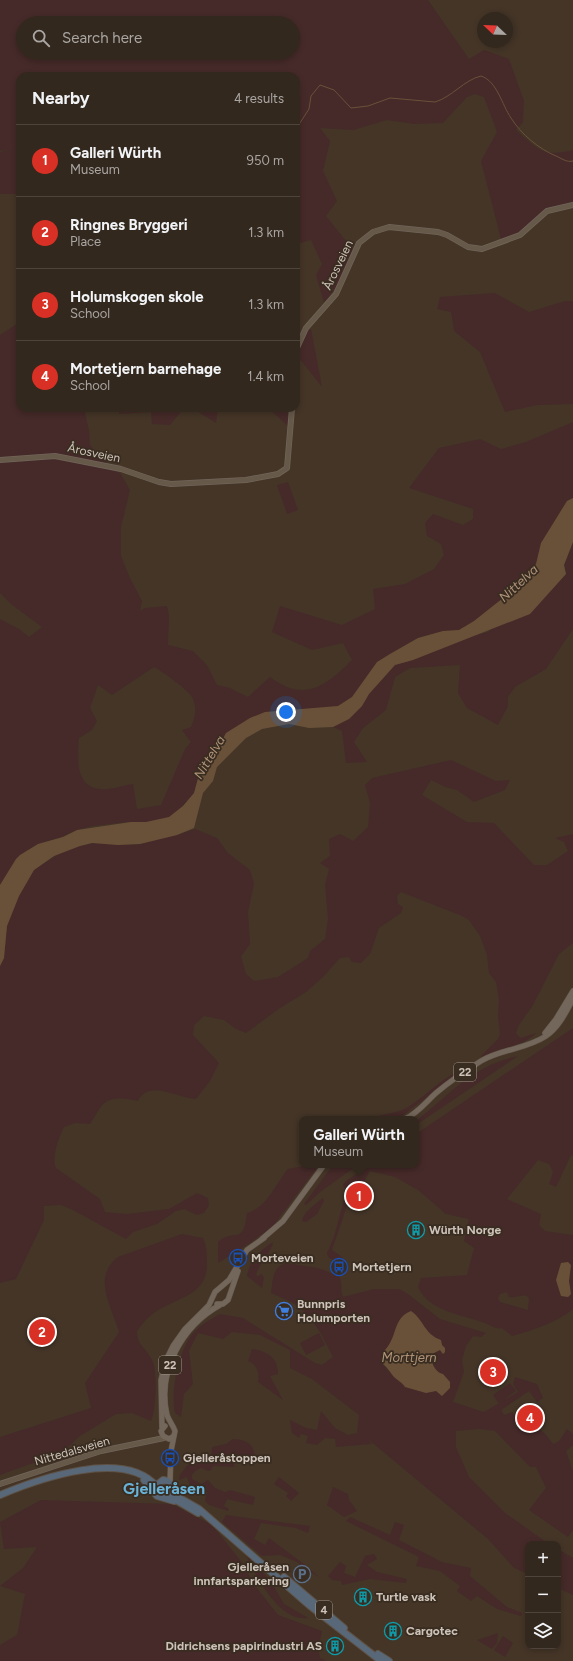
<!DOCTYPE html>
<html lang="en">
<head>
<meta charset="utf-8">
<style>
	:root { --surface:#33281d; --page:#3e342a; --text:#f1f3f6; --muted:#a9a6a4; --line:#4e443b; --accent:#d93025 }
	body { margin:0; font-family:Figtree,sans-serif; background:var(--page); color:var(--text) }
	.controls { position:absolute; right:12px; bottom:12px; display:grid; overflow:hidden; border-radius:8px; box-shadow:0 2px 6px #0003 }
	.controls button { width:36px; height:36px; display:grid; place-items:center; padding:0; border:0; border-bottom:1px solid var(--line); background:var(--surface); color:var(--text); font:20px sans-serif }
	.compass { position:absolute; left:477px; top:12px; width:36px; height:36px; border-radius:50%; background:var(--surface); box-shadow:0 2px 6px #0003; rotate:293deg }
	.you { position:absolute; left:286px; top:712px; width:14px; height:14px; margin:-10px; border:3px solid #fff; border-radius:50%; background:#1a73e8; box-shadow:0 0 0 6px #1a73e833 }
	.badge { display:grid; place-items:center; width:26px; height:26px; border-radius:50%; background:var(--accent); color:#fff; font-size:13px; font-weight:700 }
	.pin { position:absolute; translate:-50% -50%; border:2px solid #fff; box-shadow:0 1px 4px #0006 }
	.popup { position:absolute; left:299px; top:1116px; width:120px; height:52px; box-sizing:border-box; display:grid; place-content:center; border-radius:8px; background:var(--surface); filter:drop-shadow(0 1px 3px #0005); font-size:13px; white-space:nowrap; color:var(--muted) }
	.popup b { font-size:15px; color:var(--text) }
	.popup::after { content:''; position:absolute; left:50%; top:100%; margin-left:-8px; border:8px solid transparent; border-top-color:var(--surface) }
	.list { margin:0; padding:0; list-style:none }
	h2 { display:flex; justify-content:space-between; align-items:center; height:52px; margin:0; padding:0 16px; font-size:17px }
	h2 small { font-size:13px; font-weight:400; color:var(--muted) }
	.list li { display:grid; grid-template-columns:26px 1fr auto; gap:12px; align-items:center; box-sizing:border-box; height:72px; padding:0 16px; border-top:1px solid var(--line) }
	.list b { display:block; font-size:15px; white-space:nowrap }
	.list p { margin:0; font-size:13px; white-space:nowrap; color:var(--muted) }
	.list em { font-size:13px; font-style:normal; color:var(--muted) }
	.icon { flex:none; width:22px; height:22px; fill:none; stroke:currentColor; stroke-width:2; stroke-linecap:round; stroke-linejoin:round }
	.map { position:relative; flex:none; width:573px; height:1661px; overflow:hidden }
	.search { position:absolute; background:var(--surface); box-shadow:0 2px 6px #0003; left:16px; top:16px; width:284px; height:44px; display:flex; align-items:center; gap:10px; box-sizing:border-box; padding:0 14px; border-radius:22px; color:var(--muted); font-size:15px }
	.panel { position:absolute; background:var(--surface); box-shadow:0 2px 6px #0003; left:16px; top:72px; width:284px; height:340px; border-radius:12px }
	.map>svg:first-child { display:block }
	.green { fill:#452a29; fill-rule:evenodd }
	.water { fill:#695139 }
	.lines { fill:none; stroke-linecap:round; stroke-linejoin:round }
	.stream { stroke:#695139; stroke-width:1 }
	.secondary-casing { stroke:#71655a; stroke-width:6 }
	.primary-casing { stroke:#605348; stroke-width:6 }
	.highway-casing { stroke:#5e5246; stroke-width:8 }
	.secondary { stroke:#665949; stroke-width:4.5 }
	.primary { stroke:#73665a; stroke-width:5 }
	.highway { stroke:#586879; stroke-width:6 }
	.labels { text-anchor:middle; stroke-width:3.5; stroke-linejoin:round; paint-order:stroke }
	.shield { fill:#392c20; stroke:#a1968b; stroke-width:1 }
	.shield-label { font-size:11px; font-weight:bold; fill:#cdc3b9 }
	.street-label { font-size:12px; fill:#cdc3b9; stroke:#392c20 }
	.poi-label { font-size:12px; font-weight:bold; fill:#cdc3b9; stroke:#392c20; text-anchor:start }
	.water-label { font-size:13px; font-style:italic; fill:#b09479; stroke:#392c20 }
	.district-label { font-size:16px; font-weight:bold; fill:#69b2d8; stroke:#392c20 }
</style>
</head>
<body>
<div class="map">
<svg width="573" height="1661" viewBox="0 0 573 1661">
	<rect width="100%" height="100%" fill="#443527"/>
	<path class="green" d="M 0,0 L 428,0 L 469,59 L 484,50 L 509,59 L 524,101 L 523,122 L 516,130 C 537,148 543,158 573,150 L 573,205 L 548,211 L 528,230 L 502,243 L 481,161 L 497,132 L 484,97 L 475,94 L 467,97 L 443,123 L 414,124 L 387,120 L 353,130 L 320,128 L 330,141 L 323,171 L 337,201 L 326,216 L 354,251 L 336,287 L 324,303 L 316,275 L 322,264 L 311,240 L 296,244 L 296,76 L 20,76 L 20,198 L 15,194 L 0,194 L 0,152 L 13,149 L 0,151 ZM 23,23 L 293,23 L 293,53 L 23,53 Z
		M 495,293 L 529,312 L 565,301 L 573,301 L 573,404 L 538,405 L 505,412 L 480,352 L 454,331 L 451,312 L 437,309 L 440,297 Z
		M 20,322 L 20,408 L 84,408 L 89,431 L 90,445 L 99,457 L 120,473 L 130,490 L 121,527 L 121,556 L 130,578 L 142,601 L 140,611 L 145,608 L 167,606 L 169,615 L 168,645 L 193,651 L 207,665 L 217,685 L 230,688 L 248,697 L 270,677 C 304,703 326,686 352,660 L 343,643 L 312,650 L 272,632 L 280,606 L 342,625 L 375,609 L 373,589 L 405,584 L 434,569 L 444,555 L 441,544 L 427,536 L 425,523 L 433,514 L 463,525 L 473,519 L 473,509 L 409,488 L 439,448 L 480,439 L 501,449 L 526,442 L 573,422 L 573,498 L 567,501 L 541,543 L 536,564 L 513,590 L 474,621 L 459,630 L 443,631 L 418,638 L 390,654 L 377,662 L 352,697 L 338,706 L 297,710 L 250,718 L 226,733 L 215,754 L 200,771 L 194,793 L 183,806 L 169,817 L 146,823 L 128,822 L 93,826 L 77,830 L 62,837 L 38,844 L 20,855 L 0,885 L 0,619 L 19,629 L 29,637 L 42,627 L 11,604 L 0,593 L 0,335 ZM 154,667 C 162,671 191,692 193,699 C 197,709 195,717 191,727 L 182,730 L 191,742 L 185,749 L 161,805 L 137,809 L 133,784 C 125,785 116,788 108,789 C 75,792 77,761 79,738 L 92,730 L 97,721 L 90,708 L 98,685 L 112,695 Z
		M 311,329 L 322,387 L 296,354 L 296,338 Z
		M 120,408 L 184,408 L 170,425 L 152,424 L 151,412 L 119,414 Z
		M 192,408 L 218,408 L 216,423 Z
		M 268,408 L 289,408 L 288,426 Z
		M 288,482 L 298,510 L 287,514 L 277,485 Z
		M 573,542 L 573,629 L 546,669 L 515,687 L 508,697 L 508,706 L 498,725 L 467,708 L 458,693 L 460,665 L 410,668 L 395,677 L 386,710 L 363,728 L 354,742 L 367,762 L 346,763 L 342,731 L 333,727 L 349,719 L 362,706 L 369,694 L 395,665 L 413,660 L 472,636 L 488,632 L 564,565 Z
		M 451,760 L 496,781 L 510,780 L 505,790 L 474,802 L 457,790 L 445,787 L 431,780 L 422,795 L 467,822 L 494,823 L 534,865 L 547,865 L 568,851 L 564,842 L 555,838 L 573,834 L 573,943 L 559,954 L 533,1005 L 519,1025 L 516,1033 L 520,1038 L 537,1033 L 524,1042 L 480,1057 L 498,1039 L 500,1034 L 498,1016 L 499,1000 L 496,982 L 489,973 L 487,955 L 480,936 L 469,920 L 462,916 L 401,892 L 397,896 L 398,904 L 403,907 L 401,913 L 379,928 L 370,954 L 361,963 L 352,962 L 349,957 L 340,958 L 323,977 L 306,992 L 280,1008 L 246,1033 L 236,1029 L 224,1020 L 204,1016 L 194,1025 L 193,1035 L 219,1063 L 210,1081 L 196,1099 C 178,1098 148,1079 138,1101 C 126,1098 108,1095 100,1108 C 96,1113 94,1119 90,1124 L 75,1123 L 64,1127 C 59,1137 51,1158 56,1168 L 100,1199 L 105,1212 L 127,1214 L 169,1209 L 197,1193 L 208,1198 L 209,1205 L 204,1213 L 197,1215 L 184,1209 L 176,1211 L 157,1224 L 133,1232 L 126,1239 L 73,1210 L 61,1205 L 44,1206 L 44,1220 L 16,1279 L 0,1283 L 0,966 L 4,958 L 7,926 L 19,896 L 34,870 L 66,849 L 93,843 L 118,845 L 140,844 L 177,835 L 195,829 L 217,838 L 228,853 L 250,870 L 254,884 L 248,912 L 250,944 L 241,956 L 246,974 L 254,981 L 278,977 L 308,958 L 310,951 L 325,939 L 328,919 L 325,885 L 329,869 L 320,863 L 330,856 L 329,839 L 340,834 L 353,841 L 368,827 L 370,803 L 365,785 L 372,778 Z
		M 573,1028 L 573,1156 L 571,1155 L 556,1187 L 549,1184 L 553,1172 L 549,1164 L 538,1160 L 507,1199 L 541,1214 L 539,1225 L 545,1231 L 573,1235 L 573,1309 C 556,1323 533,1330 512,1336 L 502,1328 C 496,1330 489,1324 482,1322 C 459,1314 429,1311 418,1287 L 421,1278 L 467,1275 L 474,1248 L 464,1241 L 469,1219 L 446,1214 L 418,1190 L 395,1177 L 370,1171 L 362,1185 L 353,1188 L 332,1250 L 342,1257 L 343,1265 L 340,1265 L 328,1257 L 327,1253 L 334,1237 L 345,1196 L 346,1189 L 343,1185 L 346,1181 L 370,1165 L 416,1165 L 416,1134 ZM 507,1292 L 509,1297 C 516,1299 524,1292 529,1298 L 528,1310 L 500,1302 L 498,1298 L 500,1294 Z
		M 518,1056 L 416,1125 L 416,1121 C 450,1094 474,1065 518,1056 Z
		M 465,1068 L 402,1116 L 396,1119 L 370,1119 C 382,1113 397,1114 408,1107 C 428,1094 443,1077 465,1068 Z
		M 310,1165 L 319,1165 L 273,1226 L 250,1243 L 218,1263 L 218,1242 C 235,1227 243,1247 247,1213 C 268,1207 275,1184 288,1169 Z
		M 333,1165 L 358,1165 L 320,1192 L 306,1205 L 304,1204 Z
		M 323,1198 L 324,1201 L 317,1214 L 306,1222 L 302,1221 C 303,1212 316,1204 323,1198 Z
		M 182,1234 L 203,1238 C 207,1247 207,1254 207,1265 C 207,1299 169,1298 149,1317 C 144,1321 141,1326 137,1331 C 137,1346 146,1347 152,1360 C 158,1370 156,1411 151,1421 L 132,1413 L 116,1414 L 80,1436 L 63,1452 L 0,1475 L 0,1437 L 91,1408 L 85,1383 L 119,1332 C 111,1305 92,1277 118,1257 Z
		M 273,1242 C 273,1249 259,1264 256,1275 L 258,1276 L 262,1274 L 264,1278 L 262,1288 L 247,1276 C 250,1260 260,1250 273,1242 Z
		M 286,1263 L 318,1268 L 339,1276 C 343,1284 340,1290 343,1297 L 374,1289 L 399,1289 L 408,1294 L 440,1319 L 486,1333 L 481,1337 L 473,1336 L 466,1346 L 462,1360 L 464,1372 L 453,1402 L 484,1412 L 518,1392 L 513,1384 L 515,1377 L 537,1384 L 543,1398 L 537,1402 L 529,1391 L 501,1410 L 504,1415 L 512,1412 L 518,1417 L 515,1426 L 521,1431 C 540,1426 542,1429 553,1444 L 559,1441 L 567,1429 L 573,1434 L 573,1445 L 566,1451 L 573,1471 L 573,1530 L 568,1537 L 529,1510 L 546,1488 L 536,1467 L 530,1467 L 495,1431 L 479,1429 L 456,1431 L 456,1447 L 469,1477 L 505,1513 L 549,1544 L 528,1544 L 528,1574 L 514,1568 L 488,1539 L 369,1440 L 372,1444 L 336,1447 L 335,1439 L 325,1438 L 317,1445 L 306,1443 L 308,1436 L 301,1434 L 299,1438 L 292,1433 L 290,1420 L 306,1428 L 317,1430 L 321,1411 L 335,1428 L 348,1435 L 357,1433 L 359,1415 L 312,1379 L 290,1368 L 290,1350 L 260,1335 L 232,1332 L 223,1339 L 198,1333 L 189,1351 L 193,1384 L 184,1394 L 181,1417 L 175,1413 C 170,1392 179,1347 195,1331 C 202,1324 211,1319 220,1314 L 243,1318 L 315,1363 L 322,1365 L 333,1357 C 324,1339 314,1317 296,1305 C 289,1300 279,1297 271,1293 C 273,1280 272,1267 286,1263 ZM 411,1311 C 424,1320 424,1334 440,1340 L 445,1352 L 442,1354 L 440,1350 L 432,1354 L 430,1358 L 434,1368 L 440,1374 L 436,1391 L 426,1393 L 406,1387 C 400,1378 385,1372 382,1360 L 383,1352 L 392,1342 L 396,1326 Z
		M 319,1333 L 325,1345 L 306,1355 L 300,1343 Z
		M 252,1349 C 267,1351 278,1358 278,1374 L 270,1376 L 283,1400 L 258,1382 C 260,1373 257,1365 248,1361 Z
		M 510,1383 L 516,1391 L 499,1404 L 493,1395 Z
		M 233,1439 C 246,1440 254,1443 255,1457 L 253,1459 L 235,1456 L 234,1467 L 213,1466 L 211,1470 L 208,1471 L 201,1468 L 195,1471 L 192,1475 L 192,1479 L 202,1484 L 208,1480 L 215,1488 L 225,1492 L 230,1490 L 255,1497 L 253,1505 L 227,1499 L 224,1506 L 229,1509 L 228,1511 L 209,1505 L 205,1501 L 207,1492 L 202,1489 L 195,1492 L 191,1488 L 187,1477 L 179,1480 L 180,1475 L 192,1459 L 211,1457 L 212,1447 L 226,1444 Z
		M 279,1477 L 299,1493 L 291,1501 L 286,1496 L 288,1493 L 274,1484 Z
		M 333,1487 L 348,1494 L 349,1500 L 357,1511 L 344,1517 L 327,1505 Z
		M 41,1500 L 172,1504 L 212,1525 L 240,1560 L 256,1587 L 278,1615 L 322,1631 L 318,1649 L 320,1658 L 327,1661 L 0,1661 L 0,1645 L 17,1635 L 25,1594 L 0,1586 L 23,1568 L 37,1547 L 4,1549 L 0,1522 Z
		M 226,1515 L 310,1526 L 308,1533 L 296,1528 L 261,1523 L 254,1539 L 265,1545 L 269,1538 L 305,1565 L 320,1578 L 297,1562 L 280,1555 L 262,1556 L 222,1522 Z
		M 350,1517 L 390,1535 L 395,1522 L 404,1525 L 399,1540 L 442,1562 L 471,1568 L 470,1576 L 507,1607 L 522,1613 L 521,1616 L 497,1609 L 477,1596 L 471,1601 L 457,1591 L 460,1586 L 440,1571 L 416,1566 L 419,1557 L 346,1521 Z
		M 558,1549 L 573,1558 L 573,1595 L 558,1588 Z
		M 374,1554 L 377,1559 L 367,1565 L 377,1572 L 407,1579 L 406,1583 L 370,1579 L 342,1585 L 341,1581 L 332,1580 L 328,1576 L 340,1562 L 346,1566 L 344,1573 L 355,1577 L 365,1556 Z
		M 246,1555 L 270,1580 L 284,1604 L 308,1618 C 279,1622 256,1576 246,1555 Z
		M 498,1633 L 497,1643 L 492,1649 L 477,1640 Z
		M 503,1636 L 513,1643 L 505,1657 L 494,1650 Z"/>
	<path class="water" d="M 573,498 L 573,542 L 564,565 L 566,574 L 530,614 L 413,660 L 395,665 L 369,694 L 362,706 L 349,719 L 333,727 L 309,728 L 289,724 L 262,729 L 246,738 L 217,767 L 213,781 L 203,793 L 194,828 L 177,835 L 140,844 L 118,845 L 92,843 L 80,846 L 54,856 L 34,870 L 19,896 L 7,926 L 4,958 L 0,966 L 0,885 L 16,859 L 20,855 L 38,844 L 63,837 L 77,830 L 131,822 L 146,822 L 169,817 L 183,806 L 194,793 L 200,771 L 215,754 L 226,733 L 250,718 L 265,712 L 338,706 L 352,697 L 377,662 L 390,654 L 418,638 L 443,631 L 459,630 L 474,621 L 513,590 L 536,564 L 541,543 L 567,501 Z
		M 568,1262 L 571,1265 L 569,1281 L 571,1294 L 568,1297 L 561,1296 L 556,1280 L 561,1263 Z
		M 411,1311 C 424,1320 424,1334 441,1340 L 442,1345 L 445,1348 L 445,1352 L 443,1354 L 440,1350 L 432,1354 L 430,1358 C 433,1365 436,1373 443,1374 L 450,1382 L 450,1388 L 442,1396 L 436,1391 L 426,1393 L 405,1387 C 402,1382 398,1381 394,1377 C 390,1372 388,1368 383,1364 L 383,1352 C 398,1339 392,1318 411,1311 Z"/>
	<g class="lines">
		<path class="stream" d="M 296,129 L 309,109 L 311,96 L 320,85 L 334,90 L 351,108 L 368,106 L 390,98 L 435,102 C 452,97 464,80 481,76 C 497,81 502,105 511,118 C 521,134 539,149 556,156 C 561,158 567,163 573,161"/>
		<g class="secondary-casing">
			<path id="secondary" d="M 296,350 L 306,328 L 336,294 L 359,243 L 373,232 L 389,227 L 438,232 L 447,235 L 468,247 L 482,249 L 520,235 L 547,211 L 573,205
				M 0,460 L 55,456 L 121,469 L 159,482 L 171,484 L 246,480 L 278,474 L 287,468 L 292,408
				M 0,1484 L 101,1451 L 164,1438"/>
		</g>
		<g class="primary-casing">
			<path id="primary" d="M 545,1033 L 556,1019 L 573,991
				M 405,1119 C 418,1113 426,1102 436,1093 C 449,1082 465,1071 481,1061 C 501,1049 527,1049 546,1036 C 559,1027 566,1012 573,999
				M 262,1239 L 283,1221 L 324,1165
				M 217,1304 L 223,1304 L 228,1300 L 238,1271
				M 165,1426 L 161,1431 L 163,1436 L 169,1439 L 174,1436
				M 162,1428 L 161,1380 L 166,1360 L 173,1346 L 185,1329 L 209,1305 L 215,1292 L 229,1280 L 247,1250 L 264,1238
				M 170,1483 L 171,1451 L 175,1431 C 173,1425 169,1421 167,1415 C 157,1371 182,1326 220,1305"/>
		</g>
		<g class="highway-casing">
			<path id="highway" d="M 144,1480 L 157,1496 L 174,1501
				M 171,1489 L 178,1497 L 199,1509 L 309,1605 L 381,1661
				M 166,1494 L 171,1491 L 171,1485 L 168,1481 L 163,1480 L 157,1485 L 159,1492 L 169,1496 L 198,1513
				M 0,1495 C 38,1479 125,1448 157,1487
				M 284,1577 L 344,1628
				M 378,1654 L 389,1661"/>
		</g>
		<use href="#secondary" class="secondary"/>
		<use href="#primary" class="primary"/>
		<use href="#highway" class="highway"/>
	</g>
	<defs>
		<g id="building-ring" transform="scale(0.9)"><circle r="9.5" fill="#392c20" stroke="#0f9aa8" stroke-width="1.5"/><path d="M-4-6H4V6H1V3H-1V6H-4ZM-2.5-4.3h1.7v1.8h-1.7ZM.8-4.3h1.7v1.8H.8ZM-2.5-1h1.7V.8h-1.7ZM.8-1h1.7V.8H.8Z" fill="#0f9aa8"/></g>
		<g id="bus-ring" transform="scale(0.9)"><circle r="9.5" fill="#392c20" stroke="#1a4fb4" stroke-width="1.5"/><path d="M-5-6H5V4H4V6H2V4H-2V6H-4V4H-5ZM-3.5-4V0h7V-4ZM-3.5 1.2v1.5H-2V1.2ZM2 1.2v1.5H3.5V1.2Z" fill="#1a4fb4"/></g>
		<g id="supermarket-ring" transform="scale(0.9)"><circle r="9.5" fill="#392c20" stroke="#3f7fe0" stroke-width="1.5"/><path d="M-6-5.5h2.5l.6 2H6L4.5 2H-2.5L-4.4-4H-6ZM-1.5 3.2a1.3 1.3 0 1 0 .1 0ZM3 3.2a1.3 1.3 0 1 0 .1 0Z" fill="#3f7fe0"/></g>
		<g id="parking-ring" transform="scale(0.9)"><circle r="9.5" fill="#392c20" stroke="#5c6f8a" stroke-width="1.5"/><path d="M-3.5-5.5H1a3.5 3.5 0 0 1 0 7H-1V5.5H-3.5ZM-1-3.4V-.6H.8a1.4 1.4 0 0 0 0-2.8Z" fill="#5c6f8a"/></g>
	</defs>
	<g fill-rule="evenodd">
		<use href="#building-ring" x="416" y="1230"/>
		<use href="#bus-ring" x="238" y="1258"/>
		<use href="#bus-ring" x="339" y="1267"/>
		<use href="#supermarket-ring" x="284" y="1311"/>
		<use href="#bus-ring" x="170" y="1458"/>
		<use href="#parking-ring" x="302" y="1574"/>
		<use href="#building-ring" x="363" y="1597"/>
		<use href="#building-ring" x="393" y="1631"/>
		<use href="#building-ring" x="335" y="1646"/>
	</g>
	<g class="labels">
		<g class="shield">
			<rect x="454" y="1063" width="22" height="18" rx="3"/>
			<rect x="159" y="1356" width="22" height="18" rx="3"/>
			<rect x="316" y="1601" width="16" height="18" rx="3"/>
		</g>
		<g class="shield-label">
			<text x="465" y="1076">22</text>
			<text x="170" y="1369">22</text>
			<text x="324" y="1614">4</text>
		</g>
		<g class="street-label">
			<text transform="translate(338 265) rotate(-64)" y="4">Årosveien</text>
			<text transform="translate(94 453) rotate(12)" y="4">Årosveien</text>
			<text transform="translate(72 1451) rotate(-16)" y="4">Nittedalsveien</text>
		</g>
		<g class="poi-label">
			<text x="429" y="1234">Würth Norge</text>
			<text x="251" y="1262">Morteveien</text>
			<text x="352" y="1271">Mortetjern</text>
			<text x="297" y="1308">Bunnpris<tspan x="297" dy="14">Holumporten</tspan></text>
			<text x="183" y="1462">Gjelleråstoppen</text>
			<text x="289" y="1571" text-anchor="end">Gjelleråsen<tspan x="289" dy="14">innfartsparkering</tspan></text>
			<text x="376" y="1601">Turtle vask</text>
			<text x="406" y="1635">Cargotec</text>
			<text x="322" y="1650" text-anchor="end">Didrichsens papirindustri AS</text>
		</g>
		<g class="water-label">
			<text transform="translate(518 583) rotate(-43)" y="5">Nittelva</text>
			<text transform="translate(209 757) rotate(-59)" y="5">Nittelva</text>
			<text x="409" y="1362">Morttjern</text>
		</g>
		<g class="district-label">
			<text x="164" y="1494">Gjelleråsen</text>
		</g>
	</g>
</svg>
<div class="controls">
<button>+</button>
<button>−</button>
<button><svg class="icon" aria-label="layers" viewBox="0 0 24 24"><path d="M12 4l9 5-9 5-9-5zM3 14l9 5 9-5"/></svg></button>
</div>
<svg class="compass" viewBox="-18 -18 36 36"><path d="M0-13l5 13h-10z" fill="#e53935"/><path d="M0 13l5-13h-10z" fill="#a9a6a4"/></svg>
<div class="you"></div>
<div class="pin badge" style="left:359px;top:1196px">1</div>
<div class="popup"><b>Galleri Würth</b>Museum</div>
<div class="pin badge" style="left:42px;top:1332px">2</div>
<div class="pin badge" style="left:493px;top:1372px">3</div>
<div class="pin badge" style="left:530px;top:1418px">4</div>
<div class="search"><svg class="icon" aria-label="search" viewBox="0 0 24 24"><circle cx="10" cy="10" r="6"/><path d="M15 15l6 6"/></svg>Search here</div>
<section class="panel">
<h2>Nearby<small>4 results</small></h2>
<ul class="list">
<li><span class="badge">1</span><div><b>Galleri Würth</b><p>Museum</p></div><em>950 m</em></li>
<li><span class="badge">2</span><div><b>Ringnes Bryggeri</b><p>Place</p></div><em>1.3 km</em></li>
<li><span class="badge">3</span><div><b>Holumskogen skole</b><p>School</p></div><em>1.3 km</em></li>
<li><span class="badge">4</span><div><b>Mortetjern barnehage</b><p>School</p></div><em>1.4 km</em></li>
</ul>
</section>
</div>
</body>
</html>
